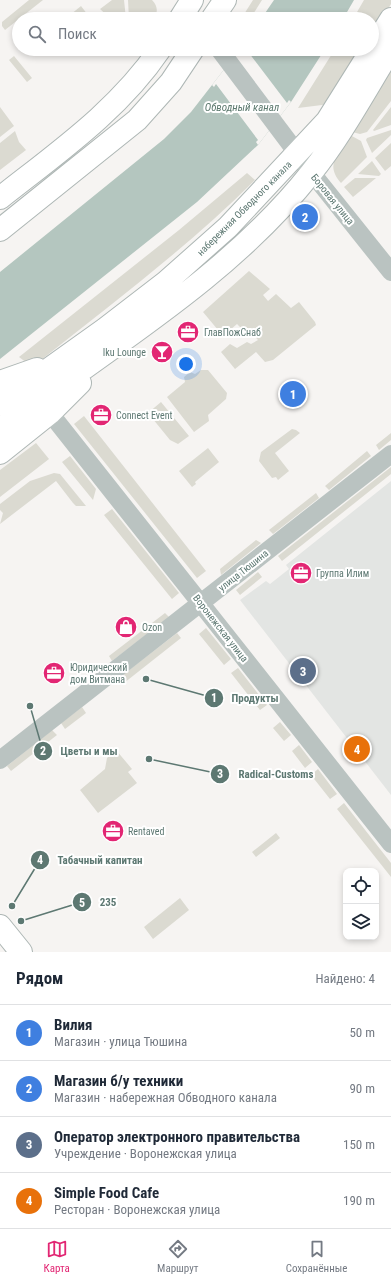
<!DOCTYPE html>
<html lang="ru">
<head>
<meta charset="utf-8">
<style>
	:root { --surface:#fff; --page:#f2f2f3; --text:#1f2937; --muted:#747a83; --line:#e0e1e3; --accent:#e22673 }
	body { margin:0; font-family:"Roboto Condensed",sans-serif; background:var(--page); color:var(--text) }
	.controls { position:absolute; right:12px; bottom:12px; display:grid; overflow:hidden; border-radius:8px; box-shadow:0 2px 6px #0003 }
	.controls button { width:36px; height:36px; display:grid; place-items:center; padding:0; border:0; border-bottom:1px solid var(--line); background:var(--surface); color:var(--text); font:20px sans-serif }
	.you { position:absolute; left:186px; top:364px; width:14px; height:14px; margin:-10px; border:3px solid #fff; border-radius:50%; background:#1a73e8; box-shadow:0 0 0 6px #1a73e833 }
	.badge { display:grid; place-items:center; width:26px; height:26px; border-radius:50%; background:var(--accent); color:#fff; font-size:13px; font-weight:700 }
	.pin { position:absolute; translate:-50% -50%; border:2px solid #fff; box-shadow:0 1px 4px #0006 }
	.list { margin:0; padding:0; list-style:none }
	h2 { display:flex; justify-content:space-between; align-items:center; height:52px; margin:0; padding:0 16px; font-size:17px }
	h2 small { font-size:13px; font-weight:400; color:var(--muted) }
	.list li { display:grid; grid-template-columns:26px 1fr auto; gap:12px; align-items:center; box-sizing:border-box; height:56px; padding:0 16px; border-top:1px solid var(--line) }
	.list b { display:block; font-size:15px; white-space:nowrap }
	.list p { margin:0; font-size:13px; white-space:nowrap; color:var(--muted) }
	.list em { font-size:13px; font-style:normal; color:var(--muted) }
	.icon { flex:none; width:22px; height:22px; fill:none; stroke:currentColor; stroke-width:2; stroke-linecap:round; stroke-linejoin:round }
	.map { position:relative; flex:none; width:391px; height:952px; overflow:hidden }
	.search { position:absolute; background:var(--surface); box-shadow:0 2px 6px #0003; left:12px; right:12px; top:12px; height:44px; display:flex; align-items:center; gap:10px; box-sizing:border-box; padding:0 14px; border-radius:22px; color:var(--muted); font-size:15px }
	.sheet { height:276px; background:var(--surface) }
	nav { display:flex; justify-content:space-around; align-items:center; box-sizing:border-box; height:56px; border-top:1px solid var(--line); background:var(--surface); font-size:11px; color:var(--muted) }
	nav a { display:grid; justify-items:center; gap:2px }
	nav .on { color:var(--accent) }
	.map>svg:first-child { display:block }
	.built { fill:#e3e5e3 }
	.green { fill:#dbdad1 }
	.water { fill:#b4c6bf }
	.pier { fill:#f6f4f2 }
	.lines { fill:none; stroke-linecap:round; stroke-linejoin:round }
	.major-casing { stroke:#aeb7b5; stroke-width:24 }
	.minor { stroke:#bac3c1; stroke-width:18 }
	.major { stroke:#fff; stroke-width:22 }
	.labels { text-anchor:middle; stroke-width:4; stroke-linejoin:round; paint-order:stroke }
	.street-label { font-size:10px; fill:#5d7872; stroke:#fff }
	.poi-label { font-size:10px; fill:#5d7872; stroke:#fff; text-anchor:start }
	.water-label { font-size:11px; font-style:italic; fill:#5c796e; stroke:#fff }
	.leader { fill:none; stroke:#5d7872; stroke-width:1.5 }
	.callout-dot { fill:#5d7872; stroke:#fff; stroke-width:1.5 }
	.mark-label { font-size:12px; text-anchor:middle; font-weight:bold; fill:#fff }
	.callout-label { font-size:11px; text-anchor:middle; font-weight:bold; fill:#5d7872; stroke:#fff; stroke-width:4; stroke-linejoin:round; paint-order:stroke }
</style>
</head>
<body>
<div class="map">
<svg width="391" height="952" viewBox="0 0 391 952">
	<rect width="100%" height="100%" fill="#f6f4f2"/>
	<path class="built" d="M 391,481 L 391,795 L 240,600 L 266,581 L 270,584 L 289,569 L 286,565 Z"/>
	<path class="green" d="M 29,0 L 43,0 L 5,30 L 2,26 L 2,22 Z
		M 112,0 L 124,0 L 126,19 L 111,19 L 100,9 Z
		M 128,0 L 152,0 C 158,6 158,12 154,19 L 129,19 Z
		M 253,0 L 262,0 L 250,19 L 241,19 Z
		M 364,0 L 391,0 L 391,4 L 372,35 L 372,19 L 353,19 Z
		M 81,6 L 91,19 L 65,19 Z
		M 335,49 L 363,49 L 330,104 L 298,108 Z
		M 14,56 L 32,78 L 27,82 L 9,60 Z
		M 391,71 L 391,101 L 367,132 L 360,134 L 352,132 Z
		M 0,107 L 14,126 L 0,137 Z
		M 391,107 L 391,125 L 374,131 L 373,130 Z
		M 391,130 L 391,135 L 372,153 L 366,140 L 367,138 Z
		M 15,131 L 19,142 L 26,150 L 0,170 L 0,143 Z
		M 350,135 L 361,141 L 367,157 L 341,183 C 324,164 339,153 350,135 Z
		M 391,143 L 391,166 L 385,171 L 375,158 Z
		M 372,161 L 381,174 L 379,176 L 358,174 Z
		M 247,173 L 255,180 C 189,246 114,302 41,360 L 27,363 L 19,357 L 179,230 Z
		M 355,178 L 376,178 L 353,197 L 344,187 Z
		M 249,271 L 270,289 L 263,295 L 268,301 L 276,294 L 291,308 L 299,302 L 315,322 L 316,325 L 273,360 L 265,362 L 256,352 L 235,369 L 221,352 L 230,344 L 237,348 L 247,342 L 251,344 L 258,340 L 251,332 L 246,333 L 237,324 L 223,336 L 203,312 Z
		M 201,370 L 208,370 L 227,393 L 226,399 L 208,415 L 209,421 L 194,432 L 167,397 L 185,382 L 184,377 L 190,372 L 195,374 Z
		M 161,402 L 189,436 L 178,444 L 170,440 L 148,413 Z
		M 84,416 L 206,571 L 197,578 L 74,424 Z
		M 292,429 L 296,430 L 300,433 L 275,453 L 289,471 L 278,480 L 276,477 L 272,478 L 259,461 L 261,452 Z
		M 391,433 L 391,440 L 379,450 L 376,445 Z
		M 36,443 L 49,459 L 0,497 L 0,470 Z
		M 208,448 L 219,462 L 195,482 L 196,484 L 192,487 L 179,471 Z
		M 367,451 L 371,456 L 329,490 L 325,486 Z
		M 70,456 L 96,489 L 93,500 L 62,462 Z
		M 391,467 L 391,474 L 282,561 L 278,556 Z
		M 54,473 L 60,474 L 86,506 L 76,506 L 73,503 L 56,481 L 0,524 L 3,513 L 0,510 L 0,504 L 30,481 Z
		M 316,493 L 319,498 L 273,534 L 269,530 Z
		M 112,509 L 179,593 L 172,599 L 104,515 Z
		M 256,540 L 261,543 L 221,575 L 220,569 Z
		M 258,572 L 262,577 L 240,595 L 236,590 Z
		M 165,613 L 169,617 L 112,661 L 109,656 Z
		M 206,628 L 231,659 L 224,665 L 199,634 Z
		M 177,633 L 181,638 L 124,683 L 120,677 Z
		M 238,668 L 267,705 L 260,710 L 231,673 Z
		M 82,707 L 86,713 L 65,729 L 61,723 Z
		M 280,722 L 291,735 L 284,741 L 273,728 Z
		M 52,730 L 57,735 L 11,771 L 7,766 Z
		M 299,745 L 312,762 L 305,768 L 292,751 Z
		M 116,750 L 132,769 L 128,772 L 137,783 L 98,813 L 80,790 L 105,769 L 107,758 Z
		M 318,769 L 337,794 L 330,799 L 311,775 Z
		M 344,803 L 391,863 L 391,877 L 337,809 Z
		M 276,833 L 280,838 L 256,857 L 252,852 Z
		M 180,898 L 189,910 L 153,939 L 144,927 Z"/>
	<path class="water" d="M 274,0 L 354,0 L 343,19 L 261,19 Z
		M 240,49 L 325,49 L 291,102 L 258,145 L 197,202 L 0,359 L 0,272 L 164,139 L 191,112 Z"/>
	<path class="pier" d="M 240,49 L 246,49 L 287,103 L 289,100 L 291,102 L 258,145 L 256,142 L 258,140 L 216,84 L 214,87 L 212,85 Z"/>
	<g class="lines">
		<g class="major-casing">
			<path id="major" d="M 180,19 L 192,0
				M 212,19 L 225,0
				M 0,198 C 57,153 119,110 160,49
				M 0,230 L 137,120 L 171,82 L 193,49
				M 0,382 L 37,369
				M 0,404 L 105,329 L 166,282 L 228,227 L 327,121 L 391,19
				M 0,429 C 107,348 227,279 311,173 C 341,136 366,89 391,49
				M 0,453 L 50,413 L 80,383
				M 0,926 L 21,952"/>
		</g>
		<path class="minor" d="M 219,49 L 312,173 L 391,272
			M 50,413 L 391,844
			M 0,760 L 391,454"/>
		<use href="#major" class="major"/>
	</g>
	<defs>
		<g id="office-disc" transform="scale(1.15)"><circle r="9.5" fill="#e22673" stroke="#fff"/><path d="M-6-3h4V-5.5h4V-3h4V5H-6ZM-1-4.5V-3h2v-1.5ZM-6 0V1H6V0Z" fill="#fff"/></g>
		<g id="bar-disc" transform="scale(1.15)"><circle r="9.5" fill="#e22673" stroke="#fff"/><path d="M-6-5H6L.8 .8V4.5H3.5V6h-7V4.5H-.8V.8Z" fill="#fff"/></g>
		<g id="shop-disc" transform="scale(1.15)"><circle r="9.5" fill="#e22673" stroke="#fff"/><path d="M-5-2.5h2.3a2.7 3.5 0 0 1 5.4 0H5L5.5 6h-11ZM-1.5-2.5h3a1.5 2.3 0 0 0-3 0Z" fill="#fff"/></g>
	</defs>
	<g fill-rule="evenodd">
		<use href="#office-disc" x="188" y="332"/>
		<use href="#bar-disc" x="162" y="352"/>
		<use href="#office-disc" x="101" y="415"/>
		<use href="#office-disc" x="301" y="573"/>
		<use href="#shop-disc" x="126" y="627"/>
		<use href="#office-disc" x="54" y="673"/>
		<use href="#office-disc" x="113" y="831"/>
	</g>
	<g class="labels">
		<g class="street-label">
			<text transform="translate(333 199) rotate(51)" y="4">Боровая улица</text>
			<text transform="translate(244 208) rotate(-45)" y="4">набережная Обводного канала</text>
			<text transform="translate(243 570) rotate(-38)" y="4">улица Тюшина</text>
			<text transform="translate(221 628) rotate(52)" y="4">Воронежская улица</text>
		</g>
		<g class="poi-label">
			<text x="204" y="336">ГлавПожСнаб</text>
			<text x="146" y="356" text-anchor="end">Iku Lounge</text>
			<text x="116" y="419">Connect Event</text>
			<text x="316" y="577">Группа Илим</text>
			<text x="142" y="631">Ozon</text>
			<text x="70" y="671">Юридический<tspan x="70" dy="12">дом Витмана</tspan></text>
			<text x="128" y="835">Rentaved</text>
		</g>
		<g class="water-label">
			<text x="242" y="111">Обводный канал</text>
		</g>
	</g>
	<path class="leader" d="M146 679L214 698M30 706L43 751M149 759L220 774M12 906L40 860M21 921L82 902"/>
	<g class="callout-dot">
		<circle cx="146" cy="679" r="4"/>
		<circle cx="30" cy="706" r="4"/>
		<circle cx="149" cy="759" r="4"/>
		<circle cx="12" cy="906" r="4"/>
		<circle cx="21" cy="921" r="4"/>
		<circle cx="214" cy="698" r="10"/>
		<circle cx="43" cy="751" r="10"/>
		<circle cx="220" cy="774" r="10"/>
		<circle cx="40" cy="860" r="10"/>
		<circle cx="82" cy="902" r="10"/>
	</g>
	<g class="mark-label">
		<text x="214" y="702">1</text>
		<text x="43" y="755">2</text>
		<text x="220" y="778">3</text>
		<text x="40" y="864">4</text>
		<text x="82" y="907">5</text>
	</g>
	<g class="callout-label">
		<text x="255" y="702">Продукты</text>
		<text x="89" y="755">Цветы и мы</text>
		<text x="276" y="778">Radical-Customs</text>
		<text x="100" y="864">Табачный капитан</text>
		<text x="108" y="906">235</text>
	</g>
</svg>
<div class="controls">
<button><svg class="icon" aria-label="locate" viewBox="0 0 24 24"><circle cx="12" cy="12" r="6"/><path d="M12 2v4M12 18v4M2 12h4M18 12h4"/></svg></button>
<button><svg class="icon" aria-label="layers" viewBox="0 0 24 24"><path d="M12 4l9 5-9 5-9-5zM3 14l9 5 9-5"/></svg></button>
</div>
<div class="you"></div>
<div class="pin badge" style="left:293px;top:394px;background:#3f7fe0">1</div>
<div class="pin badge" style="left:305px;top:217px;background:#3f7fe0">2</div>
<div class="pin badge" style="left:303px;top:671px;background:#5c6f8a">3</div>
<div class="pin badge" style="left:357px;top:749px;background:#e8710a">4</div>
<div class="search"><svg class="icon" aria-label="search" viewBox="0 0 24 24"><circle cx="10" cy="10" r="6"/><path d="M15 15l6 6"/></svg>Поиск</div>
</div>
<section class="sheet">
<h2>Рядом<small>Найдено: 4</small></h2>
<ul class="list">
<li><span class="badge" style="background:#3f7fe0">1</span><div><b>Вилия</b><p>Магазин · улица Тюшина</p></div><em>50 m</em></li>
<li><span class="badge" style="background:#3f7fe0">2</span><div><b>Магазин б/у техники</b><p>Магазин · набережная Обводного канала</p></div><em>90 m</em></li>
<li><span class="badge" style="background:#5c6f8a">3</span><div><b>Оператор электронного правительства</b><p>Учреждение · Воронежская улица</p></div><em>150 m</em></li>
<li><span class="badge" style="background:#e8710a">4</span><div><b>Simple Food Cafe</b><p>Ресторан · Воронежская улица</p></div><em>190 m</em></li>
</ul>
</section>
<nav>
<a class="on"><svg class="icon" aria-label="map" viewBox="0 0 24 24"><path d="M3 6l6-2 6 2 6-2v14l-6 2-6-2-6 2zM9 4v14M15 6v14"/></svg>Карта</a>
<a><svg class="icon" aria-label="directions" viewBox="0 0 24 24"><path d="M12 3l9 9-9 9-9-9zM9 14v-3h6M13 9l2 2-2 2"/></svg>Маршрут</a>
<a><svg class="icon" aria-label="saved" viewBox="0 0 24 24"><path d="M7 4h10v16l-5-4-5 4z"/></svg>Сохранённые</a>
</nav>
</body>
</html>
